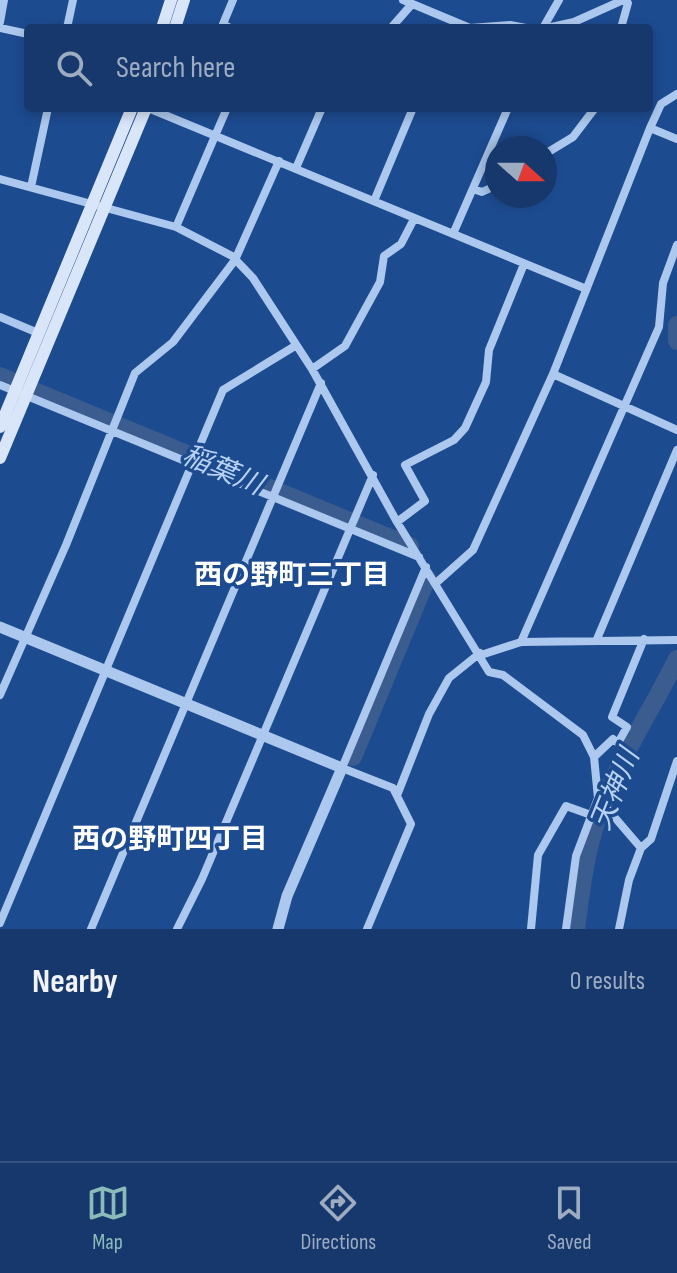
<!DOCTYPE html>
<html lang="en">
<head>
<meta charset="utf-8">
<style>
	:root { --surface:#16386c; --page:#234374; --text:#f1f3f6; --muted:#9eacc2; --line:#35527f; --accent:#8bbbb9 }
	body { margin:0; font-family:"Sofia Sans Condensed","Noto Sans JP",sans-serif; background:var(--page); color:var(--text) }
	.compass { position:absolute; left:485px; top:136px; width:72px; height:72px; border-radius:50%; background:var(--surface); box-shadow:0 4px 12px #0003; rotate:111deg }
	.list { margin:0; padding:0; list-style:none }
	h2 { display:flex; justify-content:space-between; align-items:center; height:104px; margin:0; padding:0 32px; font-size:34px }
	h2 small { font-size:26px; font-weight:400; color:var(--muted) }
	.icon { flex:none; width:44px; height:44px; fill:none; stroke:currentColor; stroke-width:2; stroke-linecap:round; stroke-linejoin:round }
	.map { position:relative; flex:none; width:677px; height:929px; overflow:hidden }
	.search { position:absolute; background:var(--surface); box-shadow:0 4px 12px #0003; left:24px; right:24px; top:24px; height:88px; display:flex; align-items:center; gap:20px; box-sizing:border-box; padding:0 28px; border-radius:8px; color:var(--muted); font-size:30px }
	.sheet { height:232px; background:var(--surface) }
	nav { display:flex; justify-content:space-around; align-items:center; box-sizing:border-box; height:112px; border-top:2px solid var(--line); background:var(--surface); font-size:22px; color:var(--muted) }
	nav a { display:grid; justify-items:center; gap:4px }
	nav .on { color:var(--accent) }
	.map>svg:first-child { display:block }
	.lines { fill:none; stroke-linecap:round; stroke-linejoin:round }
	.river { stroke:#3b5c8e; stroke-width:18 }
	.minor { stroke:#acc8ee; stroke-width:8 }
	.tertiary { stroke:#acc8ee; stroke-width:11 }
	.secondary { stroke:#d9e6fa; stroke-width:12 }
	.labels { text-anchor:middle; stroke-width:7; stroke-linejoin:round; paint-order:stroke }
	.water-label { font-size:28px; font-style:italic; fill:#b8d2f4; stroke:#1d4b90 }
	.neighbourhood-label { font-size:28px; font-weight:bold; fill:#fff; stroke:#1d4b90 }
</style>
</head>
<body>
<div class="map">
<svg width="677" height="929" viewBox="0 0 677 929">
	<rect width="100%" height="100%" fill="#1d4b90"/>
	<g class="lines">
		<path class="river" d="M 677,325 L 677,341
			M 0,376 L 10,380
			M 37,392 L 410,546
			M 353,757 L 427,578
			M 576,929 C 581,892 585,855 597,820 C 616,762 651,712 677,659"/>
		<path class="minor" d="M 403,0 L 470,28 L 510,25 L 526,28
			M 0,22 L 4,0
			M 0,28 L 28,34
			M 67,28 L 73,0
			M 230,28 L 223,24 L 233,0
			M 391,28 L 412,4
			M 543,28 L 559,0
			M 547,28 L 574,22 L 623,0
			M 621,28 L 628,3 L 625,0
			M 148,108 L 584,288
			M 650,128 L 661,104 L 677,94
			M 545,154 L 573,137 L 595,108
			M 296,168 L 322,108
			M 0,179 L 176,227 L 232,256 L 253,278 L 312,369 L 397,522 L 489,672 L 503,675 L 583,735 L 594,757 L 598,798 L 576,856 L 566,929
			M 31,187 L 48,108
			M 473,189 L 482,192 L 497,185
			M 374,201 L 413,108
			M 176,227 L 227,108
			M 453,234 L 508,108
			M 0,317 L 38,333
			M 312,369 L 345,346 L 380,282 L 384,256 L 401,244 L 414,219
			M 553,374 L 677,430
			M 0,385 L 419,557
			M 397,522 L 425,501 L 405,465 L 454,440 L 465,428 L 486,382 L 489,350 L 524,264
			M 436,583 L 473,550 L 553,374 L 650,128 L 677,139
			M 597,639 L 677,450
			M 521,642 L 659,327 L 663,283 L 677,245
			M 481,655 L 521,642 L 677,640
			M 0,695 L 66,545 L 135,373 L 173,342 L 235,260 L 279,161
			M 594,757 L 613,739 L 618,743 L 627,727 L 612,717 L 644,639
			M 398,793 L 429,714 L 449,678 L 480,653
			M 598,798 L 641,848
			M 0,923 L 223,390 L 295,346
			M 91,929 L 321,383
			M 177,929 L 202,879 L 373,475
			M 367,929 L 411,824 L 393,788 L 342,768 L 426,567
			M 531,929 L 538,855 L 566,806 L 591,815
			M 619,929 L 629,880 L 641,848 L 651,839 L 677,761"/>
		<path class="tertiary" d="M 0,627 L 342,768 L 287,896 L 278,929"/>
		<path class="secondary" d="M 162,28 L 171,0
			M 175,28 L 184,0
			M 0,427 L 132,108
			M 0,458 L 146,108"/>
	</g>
	<g class="labels">
		<g class="water-label">
			<text transform="translate(223 469) rotate(23)" y="10">稲葉川</text>
			<text transform="translate(614 789) rotate(-68)" y="10">天神川</text>
		</g>
		<g class="neighbourhood-label">
			<text x="292" y="584">西の野町三丁目</text>
			<text x="170" y="848">西の野町四丁目</text>
		</g>
	</g>
</svg>
<svg class="compass" viewBox="-18 -18 36 36"><path d="M0-13l5 13h-10z" fill="#e53935"/><path d="M0 13l5-13h-10z" fill="#9eacc2"/></svg>
<div class="search"><svg class="icon" aria-label="search" viewBox="0 0 24 24"><circle cx="10" cy="10" r="6"/><path d="M15 15l6 6"/></svg>Search here</div>
</div>
<section class="sheet">
<h2>Nearby<small>0 results</small></h2>
<ul class="list">
</ul>
</section>
<nav>
<a class="on"><svg class="icon" aria-label="map" viewBox="0 0 24 24"><path d="M3 6l6-2 6 2 6-2v14l-6 2-6-2-6 2zM9 4v14M15 6v14"/></svg>Map</a>
<a><svg class="icon" aria-label="directions" viewBox="0 0 24 24"><path d="M12 3l9 9-9 9-9-9zM9 14v-3h6M13 9l2 2-2 2"/></svg>Directions</a>
<a><svg class="icon" aria-label="saved" viewBox="0 0 24 24"><path d="M7 4h10v16l-5-4-5 4z"/></svg>Saved</a>
</nav>
</body>
</html>
